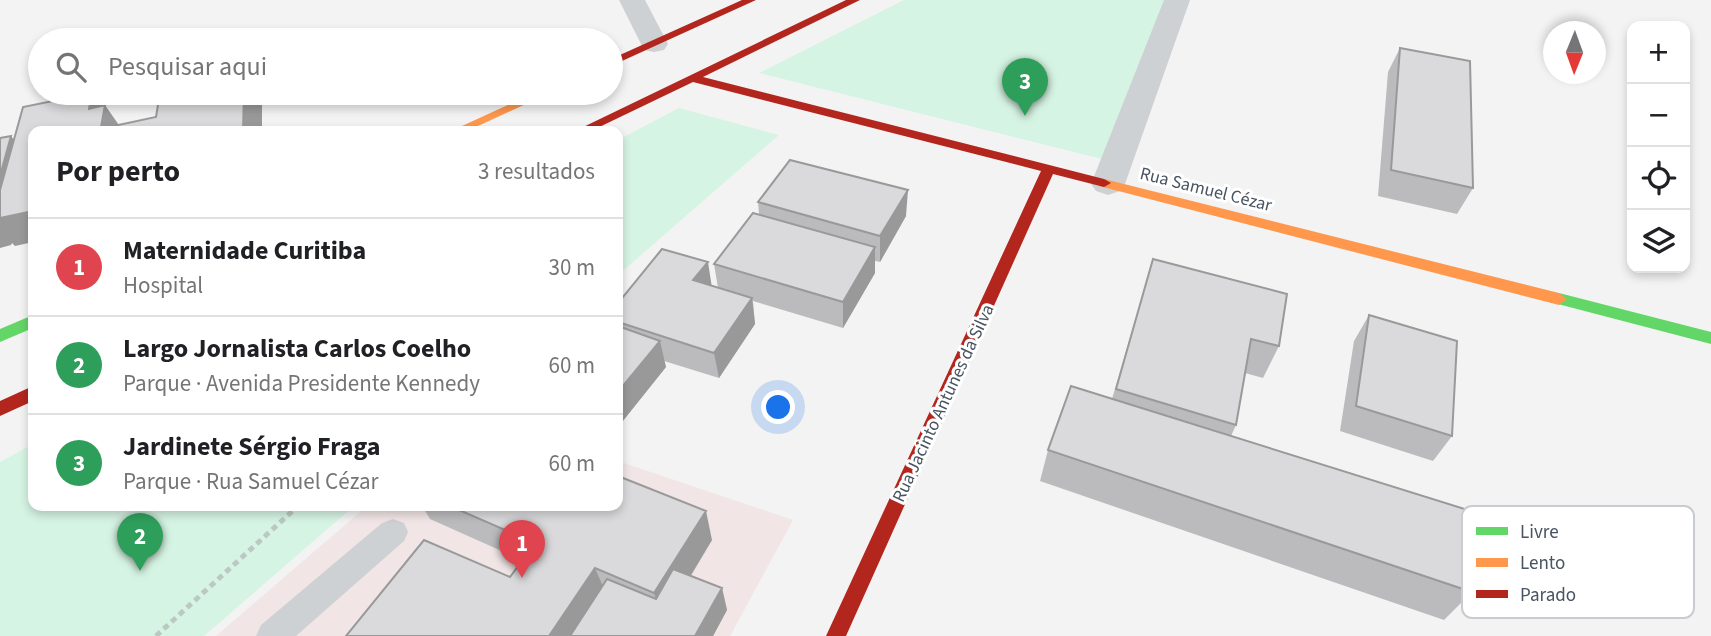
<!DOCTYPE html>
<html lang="pt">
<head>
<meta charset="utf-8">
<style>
	:root { --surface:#fff; --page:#f6f6f6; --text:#202124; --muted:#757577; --line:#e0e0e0; --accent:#111827 }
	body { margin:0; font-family:"Source Sans 3",sans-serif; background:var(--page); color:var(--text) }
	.controls { position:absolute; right:21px; top:21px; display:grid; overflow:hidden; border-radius:14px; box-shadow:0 4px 10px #0003 }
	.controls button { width:63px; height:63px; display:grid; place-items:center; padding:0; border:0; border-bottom:2px solid var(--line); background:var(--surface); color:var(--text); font:35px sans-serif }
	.compass { position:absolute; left:1543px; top:21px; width:63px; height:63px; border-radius:50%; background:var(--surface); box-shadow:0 4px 10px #0003; rotate:181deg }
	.you { position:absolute; left:779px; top:408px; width:24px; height:24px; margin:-18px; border:5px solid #fff; border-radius:50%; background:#1a73e8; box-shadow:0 0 0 10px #1a73e833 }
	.badge { display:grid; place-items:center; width:46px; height:46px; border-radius:50%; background:var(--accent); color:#fff; font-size:23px; font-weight:700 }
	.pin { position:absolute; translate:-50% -58px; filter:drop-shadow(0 2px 4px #0008) }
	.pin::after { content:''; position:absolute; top:37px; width:24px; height:21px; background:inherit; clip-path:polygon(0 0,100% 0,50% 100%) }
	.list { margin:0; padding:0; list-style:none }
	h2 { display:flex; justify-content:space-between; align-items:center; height:91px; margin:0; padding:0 28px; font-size:30px }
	h2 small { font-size:23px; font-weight:400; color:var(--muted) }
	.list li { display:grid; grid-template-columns:46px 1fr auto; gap:21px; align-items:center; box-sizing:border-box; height:98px; padding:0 28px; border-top:2px solid var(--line) }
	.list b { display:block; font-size:26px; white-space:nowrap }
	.list p { margin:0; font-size:23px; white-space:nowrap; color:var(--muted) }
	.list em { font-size:23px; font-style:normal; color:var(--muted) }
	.icon { flex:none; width:38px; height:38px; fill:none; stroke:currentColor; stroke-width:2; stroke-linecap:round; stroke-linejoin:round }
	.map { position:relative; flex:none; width:1711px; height:636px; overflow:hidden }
	.search { position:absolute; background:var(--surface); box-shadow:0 4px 10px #0003; left:28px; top:28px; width:595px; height:77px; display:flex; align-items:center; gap:18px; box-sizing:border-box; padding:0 24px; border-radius:38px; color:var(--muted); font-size:26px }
	.panel { position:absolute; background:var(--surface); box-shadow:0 4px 10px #0003; left:28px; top:126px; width:595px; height:385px; border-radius:14px }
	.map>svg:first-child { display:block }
	.medical { fill:#f1e6e5 }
	.green { fill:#d6f4e3 }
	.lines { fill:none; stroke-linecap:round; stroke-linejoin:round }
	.path { stroke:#bbc8c4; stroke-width:5; stroke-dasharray:6 4.5; stroke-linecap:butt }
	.lane { fill:#ced1d4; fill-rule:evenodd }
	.street { fill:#ced1d4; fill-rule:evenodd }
	.fast { fill:#63d668; fill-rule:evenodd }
	.slow { fill:#ff974d; fill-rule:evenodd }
	.jam { fill:#b3261e; fill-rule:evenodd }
	.wall { fill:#bbbbbd }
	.shaded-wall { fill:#99999a }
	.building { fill:#dadadc; stroke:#99999a; stroke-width:2 }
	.labels { text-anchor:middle; stroke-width:6; stroke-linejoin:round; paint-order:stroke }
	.street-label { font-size:18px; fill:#485461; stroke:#fff }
	.key { fill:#fff; stroke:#c8ccd0; stroke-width:2 }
	.key-label { font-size:19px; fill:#485461 }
</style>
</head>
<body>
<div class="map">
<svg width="1711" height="636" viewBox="0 0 1711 636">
	<rect width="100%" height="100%" fill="#f3f3f3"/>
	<path class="medical" d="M 618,461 L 793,520 L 730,636 L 216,636 L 367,506 L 618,506 Z"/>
	<path class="green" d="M 904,0 L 1166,0 L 1102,159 L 759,73 Z
		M 679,108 L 779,135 L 618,275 L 618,140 Z
		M 33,444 L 33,506 L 354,506 L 204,636 L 0,636 L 0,462 Z"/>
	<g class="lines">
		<path class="path" d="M 156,636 L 298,506"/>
		<path class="lane" d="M 393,519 L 404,523 L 408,532 L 404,541 L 296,636 L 256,636 L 261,625 L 382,523 Z"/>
		<path class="street" d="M 619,0 L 645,0 L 668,44 L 664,50 L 654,52 L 644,50 Z
			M 1164,0 L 1190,0 L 1125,184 L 1120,191 L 1108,195 L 1096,191 L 1091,184 Z"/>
		<path class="fast" d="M 1559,293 L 1711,332 L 1711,344 L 1554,303 L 1551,299 Z
			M 33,315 L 33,328 L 0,342 L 0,329 Z"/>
		<path class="slow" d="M 534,93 L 550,93 L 467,131 L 451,131 Z
			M 1104,179 L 1559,293 L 1567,299 L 1559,305 L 1099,186 L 1097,183 Z"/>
		<path class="jam" d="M 742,0 L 756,0 L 611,66 L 611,59 Z
			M 846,0 L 860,0 L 703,77 L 1104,179 L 1111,183 L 1104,187 L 1053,174 L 846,636 L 826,636 L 1041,171 L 693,82 L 591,131 L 575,131 Z
			M 33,386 L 33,401 L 0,416 L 0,401 Z"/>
	</g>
	<path class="wall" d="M 1400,48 L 1473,188 L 1457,214 L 1378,196 L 1388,72 Z
		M 758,202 L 906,216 L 880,262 L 875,261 L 875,273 L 843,328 L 753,301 L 755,324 L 719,378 L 664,361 L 666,367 L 618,427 L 618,303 L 711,286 L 718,288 L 714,264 L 759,214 Z
		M 1153,259 L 1279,346 L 1263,378 L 1245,373 L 1236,425 L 1231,436 L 1472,592 L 1444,620 L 1040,481 L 1048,450 L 1112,399 Z
		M 1369,315 L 1452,436 L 1433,461 L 1340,431 L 1354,341 Z
		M 422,506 L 618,506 L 712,540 L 691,576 L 722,588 L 727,610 L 713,636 L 346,636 L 510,577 L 522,560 L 430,519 Z"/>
	<path class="shaded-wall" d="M 92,93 L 104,111 L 105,105 L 123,131 L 84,131 Z
		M 244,93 L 262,93 L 262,131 L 236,131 Z
		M 11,136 L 32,162 L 33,242 L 15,246 L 12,243 L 11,245 L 0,248 L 0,176 Z
		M 908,190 L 906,216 L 880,262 L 880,236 Z
		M 875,247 L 875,273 L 843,328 L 843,302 Z
		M 708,262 L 712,288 L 693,280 Z
		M 752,298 L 755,324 L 719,378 L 714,353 Z
		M 660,341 L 666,367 L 618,427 L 618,392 Z
		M 706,511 L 712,540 L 663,621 L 654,593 Z
		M 595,568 L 607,596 L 581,636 L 549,636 Z
		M 722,588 L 727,610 L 713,636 L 695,636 Z"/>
	<path class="building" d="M 1400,48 L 1470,61 L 1473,188 L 1391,170 Z
		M 92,93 L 89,109 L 105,105 L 101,127 L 85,130 L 84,131 L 33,131 L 33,211 L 0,218 L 0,190 L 23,107 Z
		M 160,93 L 244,93 L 243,129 L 236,131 L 103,131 L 104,128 L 156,117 Z
		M 11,136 L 0,176 L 0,138 Z
		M 790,160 L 908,190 L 880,236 L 758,202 Z
		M 753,213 L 875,247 L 843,302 L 714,264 Z
		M 662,249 L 708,262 L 693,280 L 752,298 L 714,353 L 618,322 L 618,303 Z
		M 1153,259 L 1287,294 L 1279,346 L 1251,339 L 1236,425 L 1116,389 Z
		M 1369,315 L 1457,341 L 1452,436 L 1356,406 Z
		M 618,326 L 660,341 L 618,392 Z
		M 1071,386 L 1471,511 L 1472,592 L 1048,450 Z
		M 618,476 L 706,511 L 654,593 L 595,568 L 549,636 L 346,636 L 424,540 L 510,577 L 535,543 L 450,506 L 618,506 Z
		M 673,569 L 722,588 L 695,636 L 570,636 L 607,579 L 656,599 Z"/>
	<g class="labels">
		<g class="street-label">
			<text transform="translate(1206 189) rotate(14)" y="6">Rua Samuel Cézar</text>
			<text transform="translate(943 403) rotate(-65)" y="6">Rua Jacinto Antunes da Silva</text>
		</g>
	</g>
	<rect x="1462" y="506" width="232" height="112" rx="10" class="key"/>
	<rect x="1476" y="527" width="32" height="8" fill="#63d668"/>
	<rect x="1476" y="558" width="32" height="9" fill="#ff974d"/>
	<rect x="1476" y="590" width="32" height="8" fill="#b3261e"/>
	<g class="key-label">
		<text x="1520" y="538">Livre</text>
		<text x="1520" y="569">Lento</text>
		<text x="1520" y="601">Parado</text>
	</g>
</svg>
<div class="controls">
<button>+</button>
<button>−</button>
<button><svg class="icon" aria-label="locate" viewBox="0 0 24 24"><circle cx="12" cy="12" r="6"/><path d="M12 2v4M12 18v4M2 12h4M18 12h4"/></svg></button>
<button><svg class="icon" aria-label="layers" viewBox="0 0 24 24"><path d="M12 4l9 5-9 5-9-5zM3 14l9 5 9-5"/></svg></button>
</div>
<svg class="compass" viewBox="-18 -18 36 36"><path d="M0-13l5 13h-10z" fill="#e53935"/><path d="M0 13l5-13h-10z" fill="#757577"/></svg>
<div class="you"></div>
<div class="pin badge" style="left:522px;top:578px;background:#e0444e">1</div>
<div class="pin badge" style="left:140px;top:571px;background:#2e9e5b">2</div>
<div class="pin badge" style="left:1025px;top:116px;background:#2e9e5b">3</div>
<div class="search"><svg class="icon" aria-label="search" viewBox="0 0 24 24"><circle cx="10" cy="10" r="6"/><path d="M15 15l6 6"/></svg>Pesquisar aqui</div>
<section class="panel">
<h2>Por perto<small>3 resultados</small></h2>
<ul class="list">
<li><span class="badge" style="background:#e0444e">1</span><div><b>Maternidade Curitiba</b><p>Hospital</p></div><em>30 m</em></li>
<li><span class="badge" style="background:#2e9e5b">2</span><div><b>Largo Jornalista Carlos Coelho</b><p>Parque · Avenida Presidente Kennedy</p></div><em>60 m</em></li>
<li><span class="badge" style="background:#2e9e5b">3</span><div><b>Jardinete Sérgio Fraga</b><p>Parque · Rua Samuel Cézar</p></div><em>60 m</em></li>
</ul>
</section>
</div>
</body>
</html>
